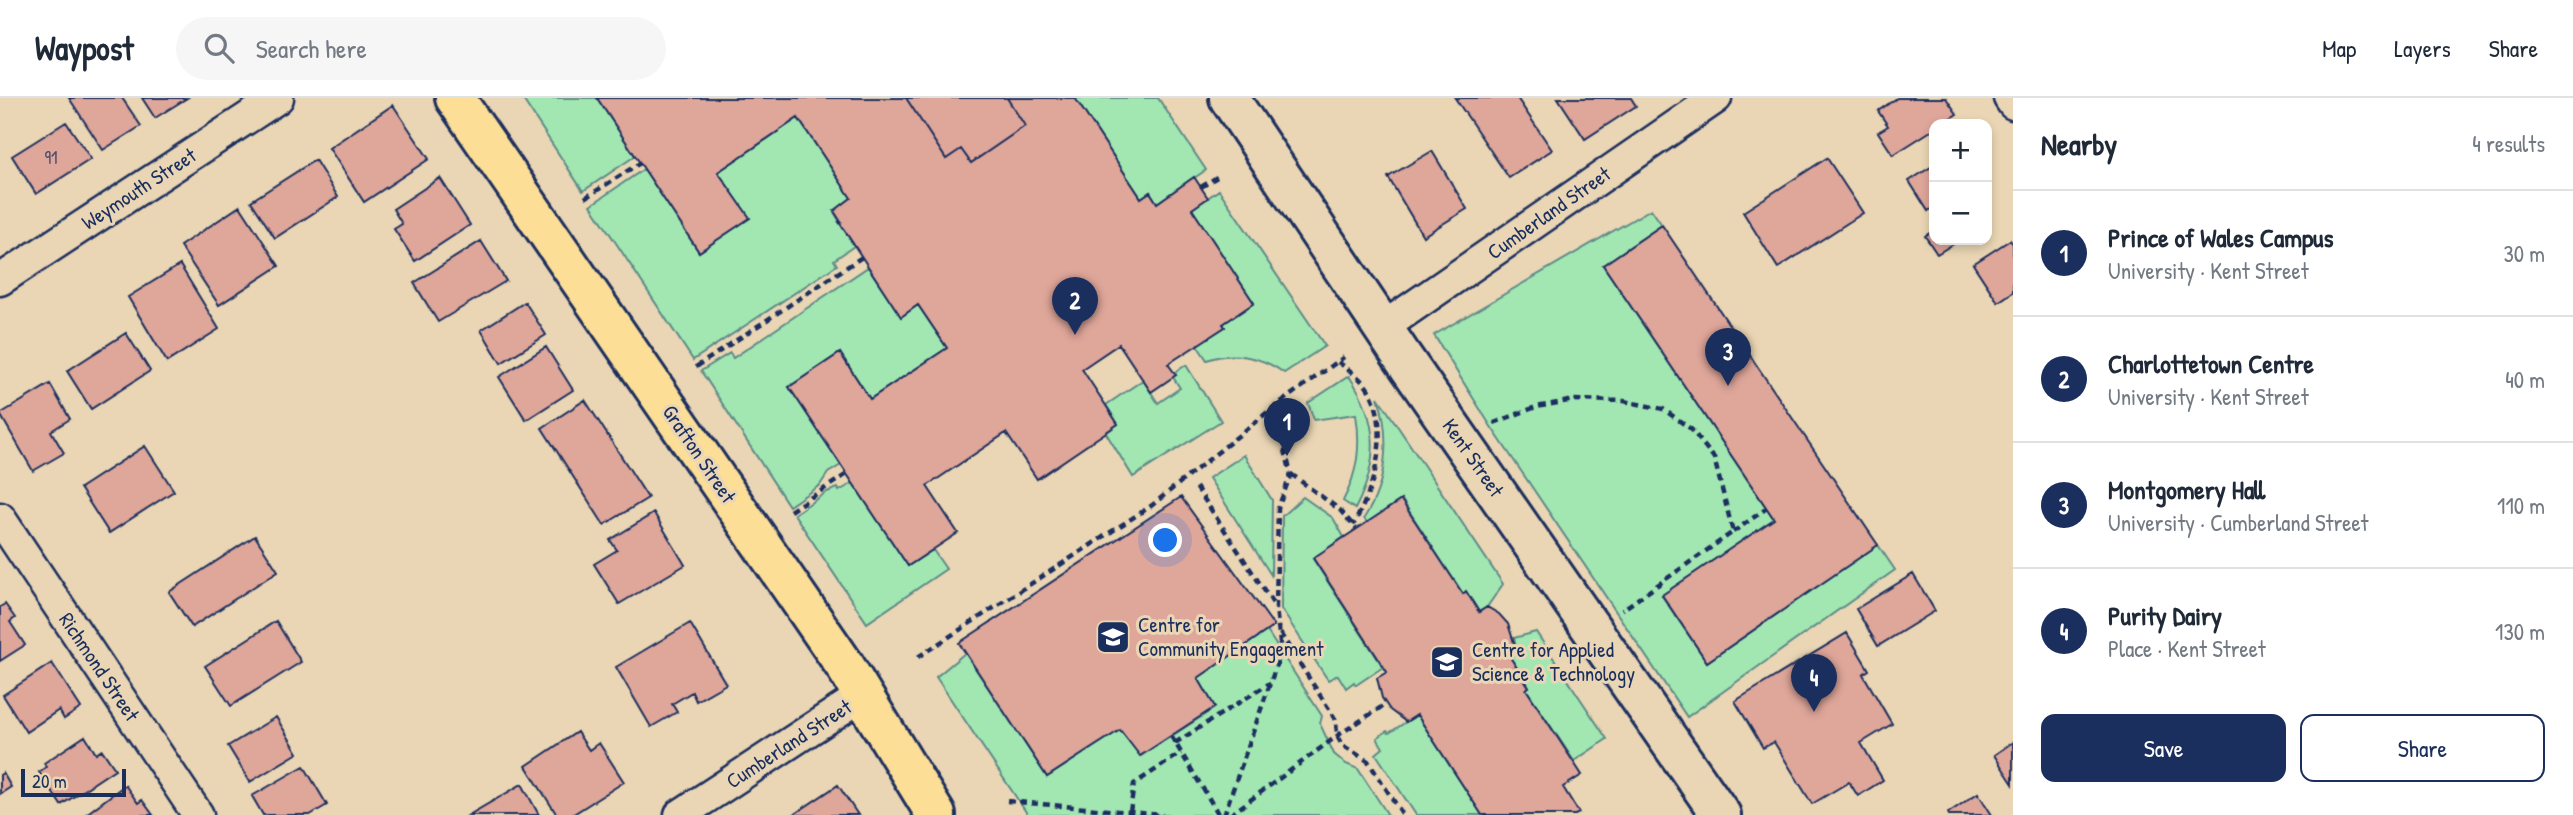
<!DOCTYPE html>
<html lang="en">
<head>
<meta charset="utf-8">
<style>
	:root { --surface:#fff; --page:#f6f6f7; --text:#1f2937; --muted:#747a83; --line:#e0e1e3; --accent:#1b2f5e }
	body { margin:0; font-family:"Patrick Hand",sans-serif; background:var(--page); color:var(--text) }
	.controls { position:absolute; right:21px; top:21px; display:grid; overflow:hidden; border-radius:14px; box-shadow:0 4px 10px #0003 }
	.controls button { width:63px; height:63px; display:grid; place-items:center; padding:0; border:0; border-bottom:2px solid var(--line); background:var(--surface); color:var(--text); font:35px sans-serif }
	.scale { position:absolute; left:21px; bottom:18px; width:105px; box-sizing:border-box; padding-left:7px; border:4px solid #1b2f5e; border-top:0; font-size:19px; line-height:24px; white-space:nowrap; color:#1b2f5e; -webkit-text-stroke:5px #ead6b4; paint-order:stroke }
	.you { position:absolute; left:1166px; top:443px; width:24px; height:24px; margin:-18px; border:5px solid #fff; border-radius:50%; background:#1a73e8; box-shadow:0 0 0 10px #1a73e833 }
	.badge { display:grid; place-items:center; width:46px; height:46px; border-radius:50%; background:var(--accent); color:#fff; font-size:23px; font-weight:700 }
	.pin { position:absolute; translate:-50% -58px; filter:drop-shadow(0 2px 4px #0008) }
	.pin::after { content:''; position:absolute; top:37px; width:24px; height:21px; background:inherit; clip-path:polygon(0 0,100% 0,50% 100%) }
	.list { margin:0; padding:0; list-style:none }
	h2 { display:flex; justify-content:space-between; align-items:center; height:91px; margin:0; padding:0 28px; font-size:30px }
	h2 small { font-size:23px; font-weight:400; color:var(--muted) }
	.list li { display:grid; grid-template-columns:46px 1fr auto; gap:21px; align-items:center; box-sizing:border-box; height:126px; padding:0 28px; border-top:2px solid var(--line) }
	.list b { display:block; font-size:26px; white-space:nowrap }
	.list p { margin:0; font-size:23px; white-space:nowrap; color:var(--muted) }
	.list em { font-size:23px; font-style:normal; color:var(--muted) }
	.actions { display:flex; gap:14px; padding:21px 28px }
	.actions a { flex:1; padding:16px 0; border:2px solid var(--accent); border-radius:14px; text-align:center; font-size:24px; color:var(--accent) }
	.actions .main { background:var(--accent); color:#fff }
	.icon { flex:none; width:38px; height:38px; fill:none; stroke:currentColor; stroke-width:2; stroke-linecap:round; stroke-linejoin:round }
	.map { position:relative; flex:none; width:2013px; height:717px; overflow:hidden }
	header { display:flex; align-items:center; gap:42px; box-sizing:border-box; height:98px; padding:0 35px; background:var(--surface); border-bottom:2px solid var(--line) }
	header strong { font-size:33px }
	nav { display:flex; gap:38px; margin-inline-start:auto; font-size:24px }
	.search { width:490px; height:63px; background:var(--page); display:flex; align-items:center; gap:18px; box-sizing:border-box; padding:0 24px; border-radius:38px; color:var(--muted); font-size:26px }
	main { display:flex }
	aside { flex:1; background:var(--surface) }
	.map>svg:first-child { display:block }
	.green { fill:#a2e7b2; stroke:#5e8b88; stroke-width:2 }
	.building { fill:#dfa69a; stroke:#1b2f5e; stroke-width:2 }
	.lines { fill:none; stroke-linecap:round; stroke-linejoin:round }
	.street-casing { stroke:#1b2f5e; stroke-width:35 }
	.secondary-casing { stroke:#1b2f5e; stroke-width:44 }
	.primary-casing { stroke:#1b2f5e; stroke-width:44 }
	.path { stroke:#1b2f5e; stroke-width:4.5; stroke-dasharray:7 5; stroke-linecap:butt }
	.street { stroke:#ead6b4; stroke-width:30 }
	.secondary { stroke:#ead6b4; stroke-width:38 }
	.primary { stroke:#fcde96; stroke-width:38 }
	.labels { text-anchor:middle; stroke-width:6; stroke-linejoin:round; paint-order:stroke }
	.number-label { font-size:18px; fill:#4c4d6d }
	.street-label { font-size:21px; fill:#1b2f5e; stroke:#ead6b4 }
	.poi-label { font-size:21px; fill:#1b2f5e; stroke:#ead6b4; text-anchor:start }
</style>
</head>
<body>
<header>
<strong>Waypost</strong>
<div class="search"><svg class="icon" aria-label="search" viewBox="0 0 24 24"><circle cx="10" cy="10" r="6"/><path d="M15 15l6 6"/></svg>Search here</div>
<nav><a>Map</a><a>Layers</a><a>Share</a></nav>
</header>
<main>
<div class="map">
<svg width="2013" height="717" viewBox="0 0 2013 717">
	<rect width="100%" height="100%" fill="#ead6b4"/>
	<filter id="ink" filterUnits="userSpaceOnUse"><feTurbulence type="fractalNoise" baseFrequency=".0143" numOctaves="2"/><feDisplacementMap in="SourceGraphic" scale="14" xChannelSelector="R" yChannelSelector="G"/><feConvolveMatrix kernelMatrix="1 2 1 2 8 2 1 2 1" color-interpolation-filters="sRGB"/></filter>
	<g filter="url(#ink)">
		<path class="green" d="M 522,0 L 597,0 L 635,58 L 583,93 Z
			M 1075,0 L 1158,0 L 1206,72 L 1157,105 L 1150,94 L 1141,100 Z
			M 798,20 L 851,100 L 834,114 L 854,148 L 834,162 L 837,167 L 693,262 L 591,107 L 644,71 L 699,154 L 749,120 L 718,74 Z
			M 1219,92 L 1325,248 L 1284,275 C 1261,258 1233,253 1207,262 L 1197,247 L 1225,229 L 1223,226 L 1254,205 L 1192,111 Z
			M 1651,111 L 1662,127 L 1603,167 L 1774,421 L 1662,498 L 1707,564 L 1878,447 L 1895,472 L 1687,619 L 1490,327 L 1434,237 Z
			M 868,169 L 901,218 L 918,207 L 947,250 L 870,301 L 840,255 L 789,289 L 841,367 L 828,375 L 820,387 L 789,408 L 701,273 L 730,255 L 733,260 Z
			M 1186,267 L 1221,323 L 1133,379 L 1106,335 L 1118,326 L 1106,307 L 1143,282 L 1158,305 L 1180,290 L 1173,279 L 1176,277 L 1174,275 Z
			M 1349,278 C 1379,322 1380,363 1355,411 L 1343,403 C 1358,374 1361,348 1356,316 L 1314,322 L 1308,305 Z
			M 1378,299 L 1503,486 L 1487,509 L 1479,514 L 1466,494 L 1463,496 L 1402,402 L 1367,425 L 1364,420 C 1387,386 1391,338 1378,299 Z
			M 1244,357 L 1272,402 L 1271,477 L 1209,380 Z
			M 853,385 L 908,468 L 933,452 L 946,471 L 867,525 L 794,416 L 827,394 L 838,390 L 839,393 Z
			M 1303,399 L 1333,420 L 1344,439 L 1313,461 L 1383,569 L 1356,587 L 1354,584 L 1346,590 L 1338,577 L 1328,582 L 1281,511 L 1282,418 Z
			M 1267,533 L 1322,618 L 1320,626 L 1334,656 L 1346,666 L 1358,671 L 1388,717 L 1028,717 L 936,579 L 965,555 L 1047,679 L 1120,632 L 1141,658 L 1215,610 L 1198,580 Z
			M 1536,534 L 1607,641 L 1574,663 L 1526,591 L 1529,588 L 1510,559 L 1517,554 L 1514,540 Z
			M 1417,617 L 1482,717 L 1416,717 L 1376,656 L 1383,650 L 1377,640 L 1387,633 L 1389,635 Z"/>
		<path class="building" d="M 69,0 L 122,0 L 141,28 L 103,52 Z
			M 142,0 L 187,0 L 155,20 Z
			M 597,0 L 906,0 L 946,61 L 961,51 L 971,65 L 1025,28 L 1007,0 L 1075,0 L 1141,100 L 1150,94 L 1157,105 L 1194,79 L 1208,100 L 1192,111 L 1254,205 L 1223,226 L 1225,229 L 1168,266 L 1176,277 L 1151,294 L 1119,246 L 1082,271 L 1118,326 L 1037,381 L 1006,335 L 927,388 L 958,435 L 908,468 L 789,289 L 840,255 L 870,301 L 947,250 L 918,207 L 901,219 L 839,124 L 841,124 L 834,113 L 851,100 L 798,20 L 718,74 L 750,120 L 699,154 Z
			M 597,0 L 1075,0 L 1141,100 L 1150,94 L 1157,105 L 1194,79 L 1208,100 L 1192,111 L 1254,205 L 1223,226 L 1225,229 L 1168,266 L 1176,277 L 1151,294 L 1119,246 L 1082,271 L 1118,326 L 1037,381 L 1006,335 L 927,388 L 958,435 L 908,468 L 789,289 L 840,255 L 870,301 L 947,250 L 918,207 L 901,219 L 839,124 L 841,124 L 834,113 L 851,100 L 798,20 L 718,74 L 750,120 L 699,154 Z
			M 1455,0 L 1517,0 L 1552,52 L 1509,80 Z
			M 1558,0 L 1631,0 L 1636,8 L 1585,41 Z
			M 1897,0 L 1946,0 L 1957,16 L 1941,26 L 1934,26 L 1934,31 L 1893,57 L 1878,34 L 1888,28 L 1878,13 Z
			M 393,7 L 429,61 L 364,104 L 329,50 Z
			M 66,24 L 91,61 L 36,96 L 12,58 Z
			M 1432,53 L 1467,111 L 1423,138 L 1388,79 Z
			M 1827,60 L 1863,115 L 1778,170 L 1743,114 Z
			M 315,62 L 338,99 L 275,140 L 251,103 Z
			M 1934,67 L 1934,109 L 1928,113 L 1909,83 Z
			M 440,80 L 470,127 L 415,163 L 394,131 L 402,126 L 393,111 Z
			M 240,108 L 279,168 L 219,207 L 180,148 Z
			M 1662,127 L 1878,447 L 1707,564 L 1662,497 L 1774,421 L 1603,167 Z
			M 1934,132 L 1934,142 L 1960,142 L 1937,156 L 1925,138 Z
			M 2010,142 L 2013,146 L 2013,194 L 1998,204 L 1973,166 Z
			M 481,143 L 506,183 L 438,224 L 414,185 Z
			M 180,167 L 219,231 L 167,264 L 128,199 Z
			M 525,204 L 546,237 L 501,265 L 481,232 Z
			M 126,235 L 150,273 L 91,311 L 67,273 Z
			M 546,249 L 573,292 L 526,322 L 499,279 Z
			M 50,286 L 70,321 L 51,333 L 64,355 L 33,373 L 0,316 Z
			M 585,302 L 648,400 L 604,427 L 542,330 Z
			M 145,348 L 174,393 L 109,435 L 80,390 Z
			M 1181,399 L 1274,528 L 1198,580 L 1215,609 L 1140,658 L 1120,632 L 1047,679 L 959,545 Z
			M 1401,402 L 1463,496 L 1466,493 L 1479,514 L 1487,509 L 1499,516 L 1508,526 L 1517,554 L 1510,559 L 1529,589 L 1526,591 L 1582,677 L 1563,689 L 1579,715 L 1575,717 L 1482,717 L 1417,617 L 1406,624 L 1390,612 L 1382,600 L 1377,580 L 1387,574 L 1313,460 Z
			M 654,415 L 685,467 L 619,506 L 594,466 L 617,452 L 610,442 Z
			M 255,438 L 278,473 L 192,529 L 169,494 Z
			M 1913,476 L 1935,513 L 1878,548 L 1856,511 Z
			M 5,506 L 15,520 L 10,524 L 25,547 L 0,563 L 0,509 Z
			M 276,523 L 301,564 L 231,608 L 205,568 Z
			M 690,525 L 726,586 L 696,603 L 692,594 L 672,606 L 677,614 L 651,629 L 616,569 Z
			M 1847,535 L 1869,572 L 1863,576 L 1892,626 L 1861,645 L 1883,682 L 1858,698 L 1849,684 L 1812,706 L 1774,644 L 1763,650 L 1735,603 Z
			M 52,565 L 81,610 L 64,621 L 59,612 L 26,634 L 3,597 Z
			M 276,619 L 298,655 L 250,684 L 228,648 Z
			M 577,634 L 589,652 L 599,645 L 624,684 L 572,717 L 557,717 L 526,668 Z
			M 85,638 L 96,656 L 102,652 L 115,671 L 61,707 L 39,674 L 46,669 L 44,665 Z
			M 2013,644 L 2013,686 L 1994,657 Z
			M 304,668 L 327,707 L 310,717 L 263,717 L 252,698 Z
			M 3,675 L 11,689 L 0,696 L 0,677 Z
			M 522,686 L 539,717 L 469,717 Z
			M 125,687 L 138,705 L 142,702 L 153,717 L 85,717 Z
			M 838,687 L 858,717 L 793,717 Z
			M 1978,695 L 1992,717 L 1949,717 L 1948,715 Z"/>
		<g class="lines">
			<g class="street-casing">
				<path id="street" d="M 2009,0 L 2013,6
					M 0,182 L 278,0
					M 1382,230 L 1716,0
					M 0,420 L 198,717
					M 680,717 L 863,597"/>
			</g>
			<g class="secondary-casing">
				<path id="secondary" d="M 1229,0 L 1401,257 L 1721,717"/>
			</g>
			<g class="primary-casing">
				<path id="primary" d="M 455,0 L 845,568 L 936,717"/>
			</g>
			<path class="path" d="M 1201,89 L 1217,79
				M 585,100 L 640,65
				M 1338,264 C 1349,272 1363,281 1370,294 C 1391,333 1374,392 1353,427
				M 696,269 L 862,159
				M 1494,325 L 1536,309 L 1574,302 L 1624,303 L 1663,311 L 1691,331 L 1714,360 L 1733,434 L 1622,512
				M 1291,376 L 1340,412 L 1356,431
				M 1196,389 L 1276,510 L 1278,410 L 1291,376 L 1274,309
				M 790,413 L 847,376
				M 1733,434 L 1767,410
				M 1280,535 L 1336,622 L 1337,638 L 1342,647 L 1368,663 L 1403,717
				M 918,559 L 1151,408 L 1274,309 L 1344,259
				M 1171,638 L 1219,717
				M 1175,645 L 1270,585
				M 1007,703 L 1163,717
				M 1130,714 L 1134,686 L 1181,655
				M 1224,717 L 1281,554 L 1276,510
				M 1230,717 L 1337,638 L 1386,606"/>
			<use href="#street" class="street"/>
			<use href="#secondary" class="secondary"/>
			<use href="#primary" class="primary"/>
		</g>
	</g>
	<defs>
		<g id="university-square" transform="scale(1.75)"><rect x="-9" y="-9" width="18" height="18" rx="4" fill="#1b2f5e" stroke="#ead6b4"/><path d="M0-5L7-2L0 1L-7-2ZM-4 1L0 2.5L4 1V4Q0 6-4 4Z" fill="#fff"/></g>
	</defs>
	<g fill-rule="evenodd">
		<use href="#university-square" x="1113" y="539"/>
		<use href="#university-square" x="1447" y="564"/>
	</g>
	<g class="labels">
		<g class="number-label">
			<text x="51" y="66">91</text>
		</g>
		<g class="street-label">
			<text transform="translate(139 91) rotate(-33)" y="7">Weymouth Street</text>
			<text transform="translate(1549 115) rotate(-35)" y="7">Cumberland Street</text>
			<text transform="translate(699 356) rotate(56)" y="7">Grafton Street</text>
			<text transform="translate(1473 360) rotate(55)" y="7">Kent Street</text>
			<text transform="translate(99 569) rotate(56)" y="7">Richmond Street</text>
			<text transform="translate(789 646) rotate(-33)" y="7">Cumberland Street</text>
		</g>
		<g class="poi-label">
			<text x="1138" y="534">Centre for<tspan x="1138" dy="24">Community Engagement</tspan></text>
			<text x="1472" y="559">Centre for Applied<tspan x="1472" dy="24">Science &amp; Technology</tspan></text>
		</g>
	</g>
</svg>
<div class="controls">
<button>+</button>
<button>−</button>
</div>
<div class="scale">20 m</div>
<div class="you"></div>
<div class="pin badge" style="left:1287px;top:358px">1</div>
<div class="pin badge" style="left:1075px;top:237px">2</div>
<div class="pin badge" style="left:1728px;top:288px">3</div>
<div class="pin badge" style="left:1814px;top:614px">4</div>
</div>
<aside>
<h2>Nearby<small>4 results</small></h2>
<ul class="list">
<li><span class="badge">1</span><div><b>Prince of Wales Campus</b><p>University · Kent Street</p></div><em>30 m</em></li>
<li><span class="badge">2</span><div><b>Charlottetown Centre</b><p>University · Kent Street</p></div><em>40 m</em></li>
<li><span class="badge">3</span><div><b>Montgomery Hall</b><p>University · Cumberland Street</p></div><em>110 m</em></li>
<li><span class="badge">4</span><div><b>Purity Dairy</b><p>Place · Kent Street</p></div><em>130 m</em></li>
</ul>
<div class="actions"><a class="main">Save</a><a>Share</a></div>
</aside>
</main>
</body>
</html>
